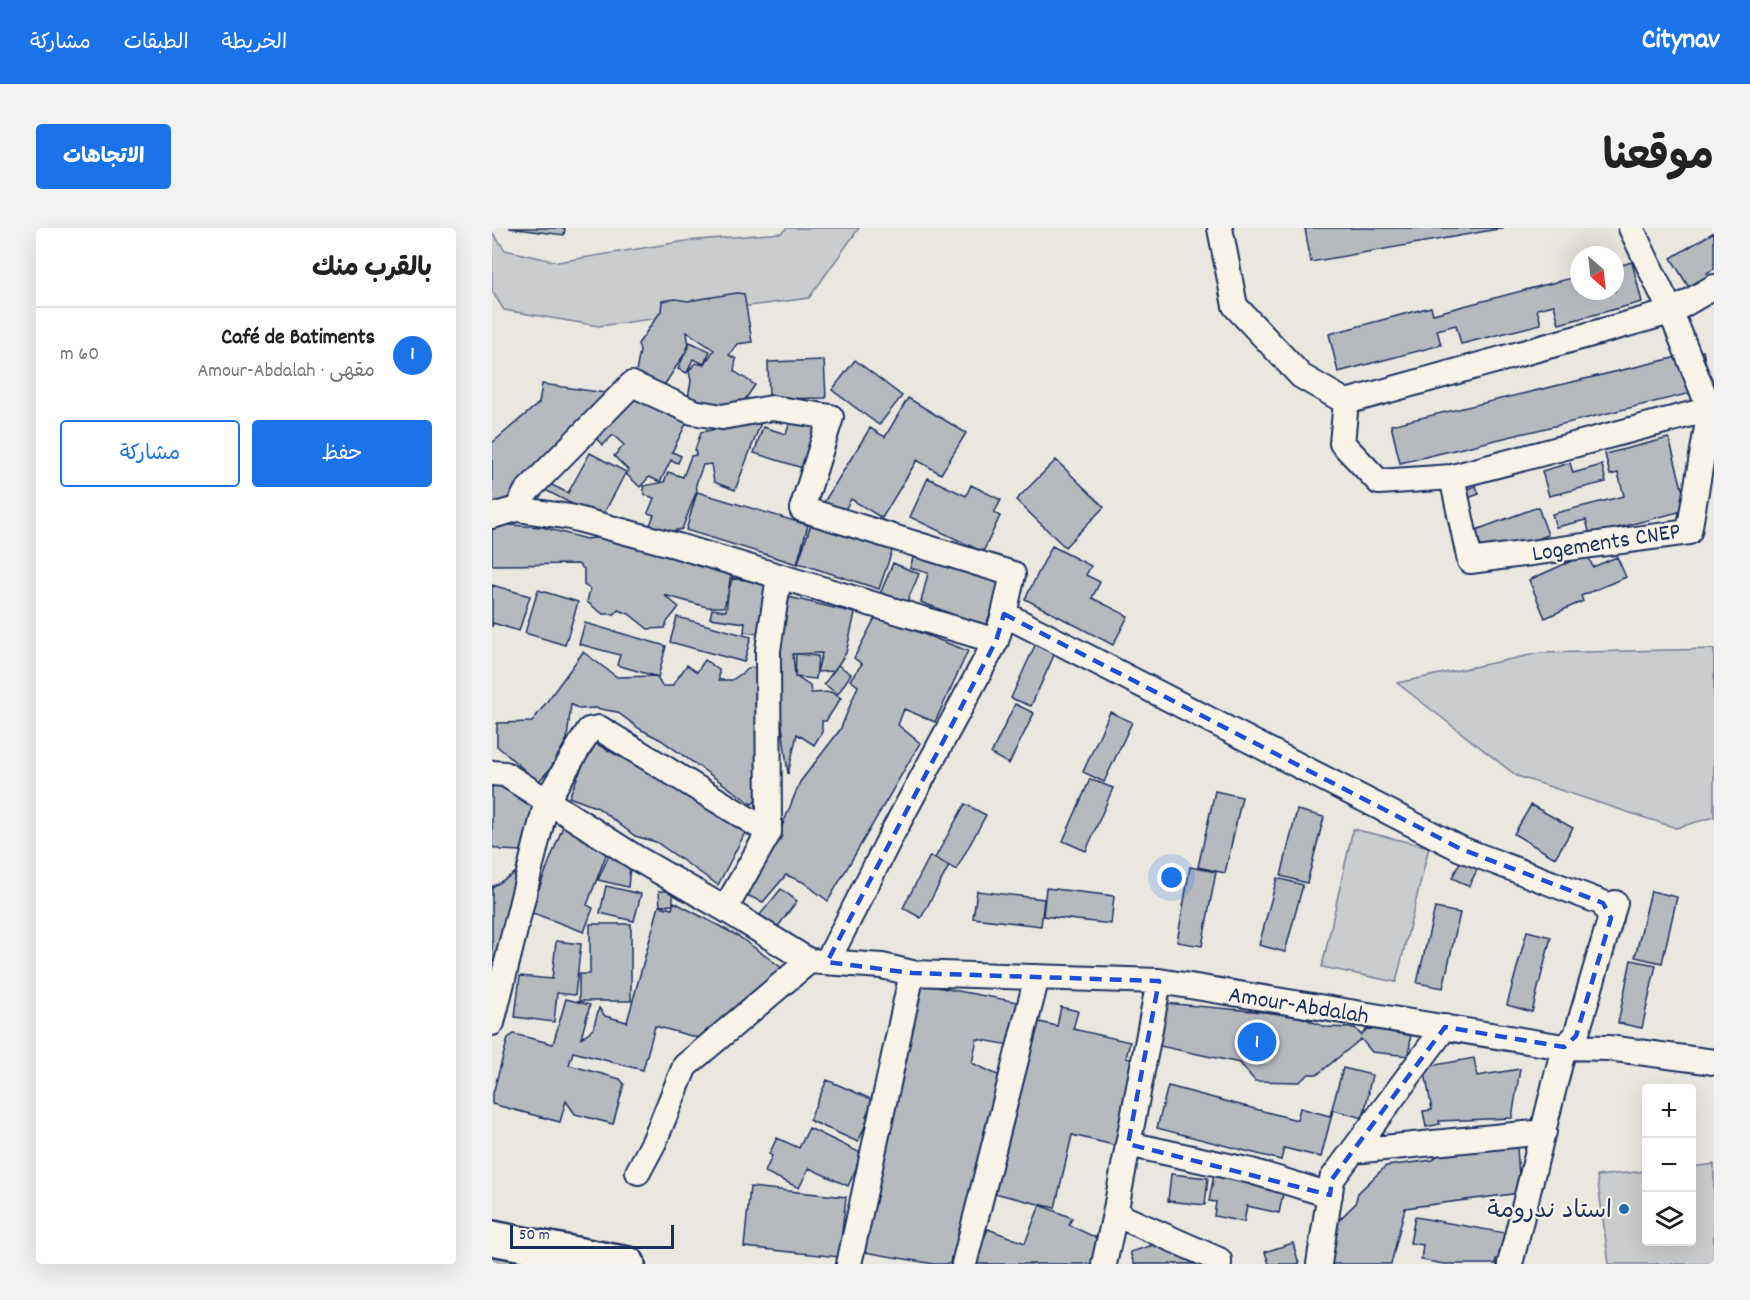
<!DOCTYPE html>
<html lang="ar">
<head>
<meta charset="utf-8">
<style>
	:root { --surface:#fff; --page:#f2f2f2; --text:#222; --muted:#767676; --line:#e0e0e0; --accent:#1a73e8 }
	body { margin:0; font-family:Dekko,"Playpen Sans Arabic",sans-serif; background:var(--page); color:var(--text); direction:rtl }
	.controls { position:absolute; right:18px; bottom:18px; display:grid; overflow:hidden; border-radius:6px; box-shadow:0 6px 24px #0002 }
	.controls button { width:54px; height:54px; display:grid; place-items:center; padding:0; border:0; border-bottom:2px solid var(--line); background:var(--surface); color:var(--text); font:30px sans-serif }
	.compass { position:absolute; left:1078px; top:18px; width:54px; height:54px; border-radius:50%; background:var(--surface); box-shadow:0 6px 24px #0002; rotate:153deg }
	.scale { position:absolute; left:18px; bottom:15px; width:164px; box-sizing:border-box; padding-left:6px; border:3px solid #1b2f5e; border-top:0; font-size:16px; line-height:21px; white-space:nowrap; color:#1b2f5e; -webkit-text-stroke:4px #f7f3e8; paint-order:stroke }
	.you { position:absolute; left:680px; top:650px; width:21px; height:21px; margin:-15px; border:4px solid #fff; border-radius:50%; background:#1a73e8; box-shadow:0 0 0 9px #1a73e833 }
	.badge { display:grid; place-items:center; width:39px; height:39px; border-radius:50%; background:var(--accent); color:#fff; font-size:20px; font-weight:700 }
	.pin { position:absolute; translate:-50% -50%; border:3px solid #fff; box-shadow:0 2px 6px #0006 }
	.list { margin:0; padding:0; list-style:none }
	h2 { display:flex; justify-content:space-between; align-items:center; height:78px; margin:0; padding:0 24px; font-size:26px }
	h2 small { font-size:20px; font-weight:400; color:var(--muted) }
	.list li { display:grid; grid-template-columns:39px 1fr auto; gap:18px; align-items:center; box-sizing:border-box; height:96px; padding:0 24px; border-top:2px solid var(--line) }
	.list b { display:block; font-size:22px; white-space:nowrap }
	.list p { margin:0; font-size:20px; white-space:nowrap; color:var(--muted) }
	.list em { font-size:20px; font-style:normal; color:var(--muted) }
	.actions { display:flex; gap:12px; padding:18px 24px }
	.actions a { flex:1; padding:14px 0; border:2px solid var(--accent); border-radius:6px; text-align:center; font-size:21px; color:var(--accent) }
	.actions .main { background:var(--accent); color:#fff }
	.icon { flex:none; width:33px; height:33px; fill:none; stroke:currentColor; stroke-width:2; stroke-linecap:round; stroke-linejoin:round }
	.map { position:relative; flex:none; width:1222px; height:1036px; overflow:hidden; direction:ltr; border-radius:6px }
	header { display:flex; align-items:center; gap:36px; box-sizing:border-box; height:84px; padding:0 30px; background:var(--accent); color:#fff }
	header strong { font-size:28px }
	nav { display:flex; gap:33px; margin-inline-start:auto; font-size:21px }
	.intro { display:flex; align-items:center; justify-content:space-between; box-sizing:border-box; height:144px; padding:0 36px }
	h1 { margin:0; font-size:42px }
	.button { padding:15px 27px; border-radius:6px; background:var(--accent); color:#fff; font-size:21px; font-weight:700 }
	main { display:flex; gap:36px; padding:0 36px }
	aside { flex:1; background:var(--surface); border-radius:6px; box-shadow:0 6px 24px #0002 }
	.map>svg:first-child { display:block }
	.green { fill:#cbcccd; stroke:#737e96; stroke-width:1.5 }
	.building { fill:#b6babf; stroke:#1b2f5e; stroke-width:1.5 }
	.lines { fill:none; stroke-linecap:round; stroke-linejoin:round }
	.street-casing { stroke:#1b2f5e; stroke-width:28 }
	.secondary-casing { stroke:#1b2f5e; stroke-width:38 }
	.street { stroke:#f7f3e8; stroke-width:24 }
	.secondary { stroke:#f7f3e8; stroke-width:33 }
	.marked { fill:none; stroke:#1d4ed8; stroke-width:4.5; stroke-dasharray:12 8; stroke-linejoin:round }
	.poi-dot { fill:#1f6fb2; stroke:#f7f3e8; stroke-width:2 }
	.labels { text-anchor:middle; stroke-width:4.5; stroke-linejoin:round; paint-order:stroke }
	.street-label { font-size:24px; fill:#1b2f5e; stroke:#f7f3e8 }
	.poi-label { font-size:24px; fill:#1b2f5e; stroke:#f7f3e8; text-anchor:end }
</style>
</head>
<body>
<header>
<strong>Citynav</strong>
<nav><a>الخريطة</a><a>الطبقات</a><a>مشاركة</a></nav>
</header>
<div class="intro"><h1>موقعنا</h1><a class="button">الاتجاهات</a></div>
<main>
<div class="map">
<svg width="1222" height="1036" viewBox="0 0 1222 1036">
	<rect width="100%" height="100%" fill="#eae7e0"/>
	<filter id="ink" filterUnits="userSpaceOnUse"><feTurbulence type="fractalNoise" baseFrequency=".0167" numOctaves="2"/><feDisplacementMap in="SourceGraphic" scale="12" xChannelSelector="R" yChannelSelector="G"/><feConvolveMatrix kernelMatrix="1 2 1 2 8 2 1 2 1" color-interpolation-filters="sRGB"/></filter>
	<g filter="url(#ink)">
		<path class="green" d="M 295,0 L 367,0 L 317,70 L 107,98 L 12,82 L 0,63 L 0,4 L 13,22 L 66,34 L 194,13 L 289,5 Z
			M 1222,421 L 1222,589 L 1184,600 L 1025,548 L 905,455 L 1048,425 Z
			M 861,601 L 937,619 L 904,754 L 830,739 Z
			M 1222,936 L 1222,1036 L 1117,1036 L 1105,948 L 1154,943 L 1154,1014 L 1200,1014 L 1200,939 Z"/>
		<path class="building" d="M 17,0 L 73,0 L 72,7 Z
			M 821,0 L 1012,0 L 819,34 L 813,1 Z
			M 1222,4 L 1222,41 L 1215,45 L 1219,52 L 1199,63 L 1179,30 Z
			M 1140,34 L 1150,74 L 1067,96 L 1062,77 L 1045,81 L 1049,96 L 969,116 L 964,97 L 945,102 L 949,117 L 846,144 L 837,106 L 939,79 L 941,86 L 1087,48 L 1087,63 L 1123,63 L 1123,39 Z
			M 245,65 L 252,66 L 260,114 L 245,116 L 237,127 L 244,131 L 242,143 L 263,157 L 248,179 L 218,184 L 196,170 L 199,153 L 197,143 L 203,135 L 212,137 L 222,122 L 195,104 L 197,119 L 173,156 L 162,154 L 153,148 L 143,149 L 148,123 L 146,116 L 169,83 L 170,73 L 183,71 L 196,73 Z
			M 198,114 L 218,123 L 212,136 L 201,131 L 195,145 L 186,141 Z
			M 1211,123 L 1216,145 L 1212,162 L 908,235 L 899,197 Z
			M 332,132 L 334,170 L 277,171 L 276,134 Z
			M 363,132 L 410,168 L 387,197 L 340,162 Z
			M 50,156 L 121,166 L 87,203 L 13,275 L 0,280 L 0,215 L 47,175 Z
			M 138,164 L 196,192 L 180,224 L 189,228 L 186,235 L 179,232 L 168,254 L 157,249 L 148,259 L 134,246 L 137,243 L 122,228 L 132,217 L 121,207 L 111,217 L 99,206 Z
			M 416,170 L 474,205 L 449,246 L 425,232 L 390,290 L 359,271 L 351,285 L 332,274 L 378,200 L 393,209 Z
			M 301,186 L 330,195 L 317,242 L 262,225 L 271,199 L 294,206 Z
			M 270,192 L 243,262 L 222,254 L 219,236 L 211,237 L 204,256 L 205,262 L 190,301 L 176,304 L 158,297 L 162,287 L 156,285 L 162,270 L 153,267 L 151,258 L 172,254 L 176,244 L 191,249 L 199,228 L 204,227 L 203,222 L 209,204 Z
			M 1177,210 L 1192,268 L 1206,279 L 1098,307 L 1094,292 L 1064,299 L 1060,286 L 1132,268 L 1126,245 L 1118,247 L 1113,226 Z
			M 98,225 L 134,244 L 109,291 L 53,262 L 56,255 L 76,265 Z
			M 564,232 L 612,279 L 573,319 L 524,272 Z
			M 1078,235 L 1081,245 L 1110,237 L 1114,254 L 1057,268 L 1050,243 Z
			M 436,250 L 474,268 L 479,257 L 509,272 L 502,285 L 508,288 L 491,324 L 418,289 Z
			M 984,258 L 987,266 L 973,271 L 984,302 L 1046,279 L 1056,307 L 986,333 L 962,266 Z
			M 205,264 L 316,297 L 305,336 L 194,302 Z
			M 321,290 L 402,317 L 387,361 L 306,335 Z
			M 0,296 L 50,299 L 94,311 L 111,309 L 243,341 L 232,379 L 215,379 L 172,367 L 187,379 L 175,394 L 173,400 L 156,401 L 137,386 L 126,382 L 123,386 L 111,386 L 95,374 L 98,361 L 92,357 L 92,341 L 86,336 L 0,337 Z
			M 560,318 L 599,338 L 594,347 L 608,354 L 600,370 L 636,388 L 621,417 L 533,371 Z
			M 424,320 L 512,352 L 493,399 L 429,374 L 436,345 L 418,340 Z
			M 1095,326 L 1101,339 L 1125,329 L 1134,349 L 1089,368 L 1091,373 L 1053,390 L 1037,352 Z
			M 401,335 L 427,346 L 414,376 L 388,366 Z
			M 238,350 L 283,356 L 276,407 L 252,404 L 253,395 L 218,390 L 220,381 L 234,383 Z
			M 0,357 L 38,368 L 27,403 L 1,395 L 0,399 Z
			M 46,362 L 86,374 L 73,417 L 33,405 Z
			M 288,363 L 297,369 L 363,385 L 354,425 L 342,443 L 325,444 L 330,425 L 301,426 L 303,448 L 318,458 L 319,465 L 339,464 L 349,470 L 334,493 L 330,493 L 330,504 L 322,517 L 305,506 L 296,546 L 279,409 Z
			M 384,388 L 476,423 L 443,494 L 412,481 L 406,497 L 428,515 L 336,673 L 311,654 L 294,647 L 271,674 L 247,664 L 285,611 L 308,554 L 348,502 L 366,458 L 358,452 L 370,436 L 362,430 Z
			M 185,389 L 259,409 L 252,434 L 178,414 Z
			M 93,395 L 174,418 L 166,449 L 125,437 L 128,427 L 87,416 Z
			M 544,415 L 563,425 L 539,478 L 519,470 Z
			M 91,424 L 125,449 L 164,448 L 170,458 L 180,458 L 195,437 L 205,444 L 213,432 L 227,442 L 227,452 L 240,452 L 259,439 L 268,442 L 267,569 L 260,576 L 169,512 L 148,501 L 125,484 L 103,480 L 87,481 L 79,476 L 75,511 L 58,541 L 46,554 L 5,518 L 5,495 L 40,494 Z
			M 304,426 L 326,428 L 324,451 L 303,449 Z
			M 346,437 L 359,446 L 346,466 L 332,456 Z
			M 523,476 L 542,485 L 517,536 L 499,526 Z
			M 618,484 L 640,494 L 612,554 L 591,544 Z
			M 101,514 L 256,599 L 226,657 L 164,614 L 143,608 L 106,580 L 77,569 Z
			M 598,551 L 621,560 L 594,623 L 571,613 Z
			M 0,554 L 43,573 L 29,623 L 9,622 L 0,619 Z
			M 723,563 L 750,569 L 733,645 L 706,639 Z
			M 473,576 L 494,587 L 464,642 L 443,630 Z
			M 1039,577 L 1081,600 L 1063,630 L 1022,606 Z
			M 805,582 L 832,589 L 815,655 L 789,648 Z
			M 73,593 L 119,614 L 95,677 L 101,680 L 92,704 L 38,684 Z
			M 120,620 L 138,639 L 136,659 L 106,652 Z
			M 438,628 L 457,638 L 429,690 L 411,680 Z
			M 969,632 L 986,640 L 977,658 L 960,650 Z
			M 698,639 L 724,644 L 710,718 L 685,714 Z
			M 23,645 L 31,645 L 0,756 L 0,659 Z
			M 785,650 L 811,657 L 793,724 L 767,717 Z
			M 114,658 L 149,666 L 142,693 L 108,685 Z
			M 554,660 L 622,668 L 619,696 L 551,688 Z
			M 289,661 L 305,673 L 284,701 L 267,688 Z
			M 167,663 L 181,663 L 181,677 L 168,678 Z
			M 485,663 L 552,671 L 549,698 L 481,690 Z
			M 1159,663 L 1185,669 L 1170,735 L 1143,729 Z
			M 182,674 L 246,708 L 297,745 L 210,811 L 163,798 L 151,842 L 81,824 L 77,837 L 128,851 L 132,856 L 121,896 L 83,886 L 74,873 L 68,894 L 0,876 L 0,869 L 16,810 L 22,806 L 61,816 L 74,771 L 98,777 L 89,810 L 101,801 L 107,780 L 113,788 L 135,794 L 167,678 L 180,681 Z
			M 943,680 L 968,685 L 951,760 L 925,755 Z
			M 98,696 L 139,696 L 139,773 L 87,773 L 87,746 L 98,746 Z
			M 1035,703 L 1059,709 L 1040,784 L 1015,777 Z
			M 64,713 L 89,716 L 83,767 L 65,765 L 62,794 L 23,789 L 28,748 L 60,751 Z
			M 1139,732 L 1164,737 L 1150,800 L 1126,795 Z
			M 423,755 L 531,775 L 523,818 L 485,811 L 480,835 L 510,849 L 471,1031 L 459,1029 L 458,1036 L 442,1036 L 372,1024 Z
			M 672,775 L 804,787 L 833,799 L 863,800 L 869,807 L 875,801 L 919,802 L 917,828 L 880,824 L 869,811 L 826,846 L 817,846 L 807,854 L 763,853 L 748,835 L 663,817 Z
			M 569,779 L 586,783 L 581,801 L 638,814 L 634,830 L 642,832 L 627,897 L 635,899 L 630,919 L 580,907 L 563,980 L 502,965 L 543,793 L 565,798 Z
			M 982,830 L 985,848 L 1028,841 L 1020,890 L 947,893 L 948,896 L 934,899 L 931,883 L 940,882 L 932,839 Z
			M 851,840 L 880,847 L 876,864 L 877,864 L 871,890 L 841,882 L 829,929 L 792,920 L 789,932 L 665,900 L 676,858 L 805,892 L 808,880 L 838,888 Z
			M 335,852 L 381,872 L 374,888 L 377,889 L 366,914 L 317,892 Z
			M 317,900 L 371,926 L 356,958 L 317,940 L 307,960 L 273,944 L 280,928 L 277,926 L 285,910 L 307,920 Z
			M 1025,919 L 1028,965 L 913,980 L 899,1036 L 837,1036 L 836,1028 L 846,993 L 863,976 L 866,965 L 894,938 L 941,932 L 947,925 Z
			M 679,946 L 716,950 L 713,977 L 676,973 Z
			M 722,947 L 792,961 L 787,985 L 755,978 L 752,994 L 722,988 L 724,974 L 717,973 Z
			M 258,959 L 354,969 L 347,1029 L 252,1019 Z
			M 548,977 L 580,990 L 577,997 L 615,1015 L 608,1036 L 481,1036 L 496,1001 L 533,1015 Z
			M 923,989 L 1019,1006 L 1015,1033 L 1004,1031 L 1003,1036 L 952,1036 L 929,1032 L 931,1017 L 918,1015 Z
			M 0,1012 L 24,1019 L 19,1036 L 0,1036 Z
			M 675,1013 L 703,1036 L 642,1036 L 638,1024 Z
			M 801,1015 L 807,1036 L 777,1036 L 773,1024 Z"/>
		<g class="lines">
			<g class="street-casing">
				<path id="street" d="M 728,0 L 743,78 L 809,148 L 854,174
					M 1222,59 L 1179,84 L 854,174 L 850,215 L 887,254 L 960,249 L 1222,180
					M 960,249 L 978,333 L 1197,304 L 1218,182 L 1179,84 L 1139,0
					M 25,281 L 34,264 L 140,156 L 201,184 L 230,189 L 280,180 L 339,189 L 310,281 L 521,346 L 512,386 L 504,413
					M 0,288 L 25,281 L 78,289 L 186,318 L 504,413 L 401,604 L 335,734
					M 512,386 L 969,621 L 1111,675 L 1119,690
					M 0,545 L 13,546 L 146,631 L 233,681 L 317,733 L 390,738 L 420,745 L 667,753 L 1072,819 L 1116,820 L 1222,834
					M 233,681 L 277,604 L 276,422 L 287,348
					M 0,795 L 55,572 L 97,502 L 107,500 L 277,604
					M 636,916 L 759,943 L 838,967
					M 861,923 L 1052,904
					M 146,944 L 162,914 L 193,838 L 317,733
					M 623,986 L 727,1032 L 727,1036
					M 357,1036 L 420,745
					M 472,1036 L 545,749
					M 612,1036 L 623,986 L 667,753
					M 827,1036 L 840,951 L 953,799
					M 1018,1036 L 1072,819 L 1084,808 L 1123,675"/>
			</g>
			<g class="secondary-casing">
				<path id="secondary" d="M 0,1010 L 136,1036"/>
			</g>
			<use href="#street" class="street"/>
			<use href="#secondary" class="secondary"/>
		</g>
	</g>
	<path class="marked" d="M 512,386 L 969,621 L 1111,675 L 1119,690 L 1084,808 L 1072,819 L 953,799 L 840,951 L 838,967 L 636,916 L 667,753 L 420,745 L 335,734 L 504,413 Z"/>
	<circle class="poi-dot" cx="1132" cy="981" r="6"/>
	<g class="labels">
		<g class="street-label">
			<text transform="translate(1114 313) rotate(-9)" y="8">Logements CNEP</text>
			<text transform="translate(807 776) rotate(9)" y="8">Amour-Abdalah</text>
		</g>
		<g class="poi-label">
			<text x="1120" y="989">استاد ندرومة</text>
		</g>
	</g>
</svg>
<div class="controls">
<button>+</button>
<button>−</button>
<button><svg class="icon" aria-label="layers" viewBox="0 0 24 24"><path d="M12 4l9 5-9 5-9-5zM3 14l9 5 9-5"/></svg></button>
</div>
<svg class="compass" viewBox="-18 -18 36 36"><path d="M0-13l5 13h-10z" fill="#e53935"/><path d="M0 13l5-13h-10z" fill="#767676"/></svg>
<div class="scale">50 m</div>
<div class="you"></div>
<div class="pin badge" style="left:765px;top:814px">1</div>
</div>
<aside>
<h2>بالقرب منك<small></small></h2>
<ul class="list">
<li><span class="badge">1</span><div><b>Café de Batiments</b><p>مقهى · Amour-Abdalah</p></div><em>60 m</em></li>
</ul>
<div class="actions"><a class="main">حفظ</a><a>مشاركة</a></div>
</aside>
</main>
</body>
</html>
